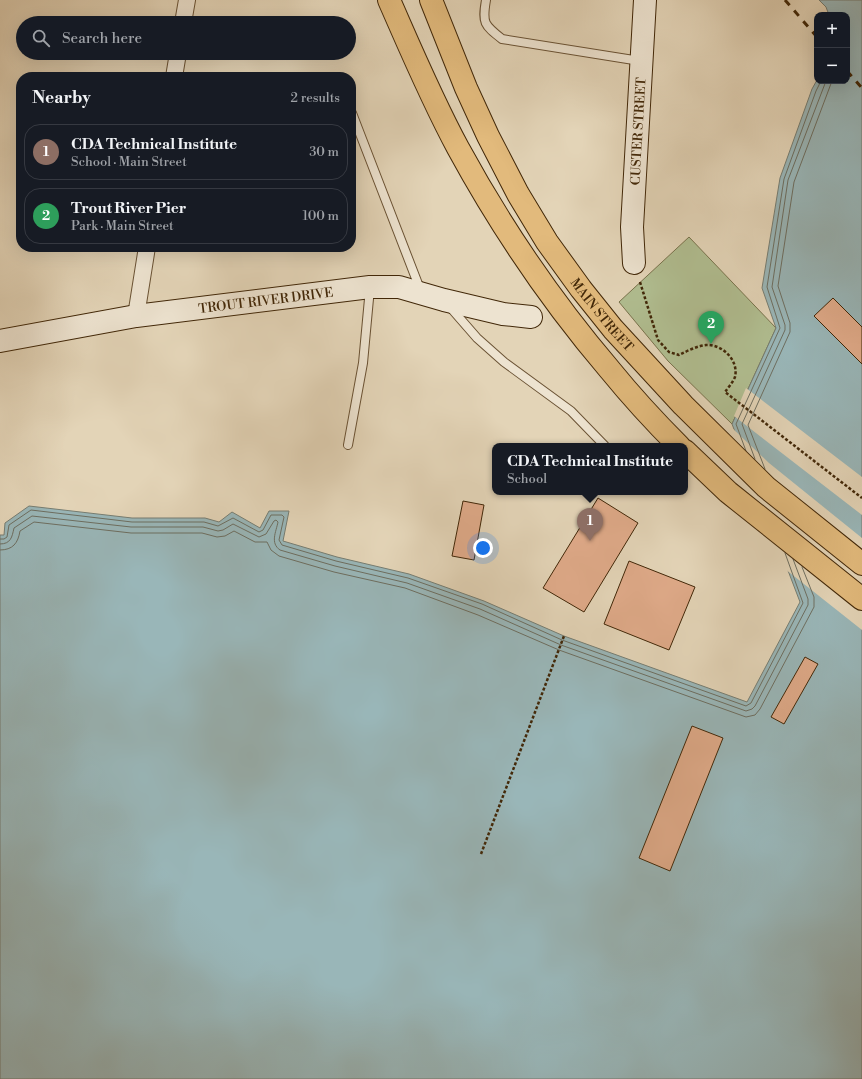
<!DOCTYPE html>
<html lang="en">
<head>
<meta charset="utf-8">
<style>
	:root { --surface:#171b24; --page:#20242c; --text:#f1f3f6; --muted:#9ea1a6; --line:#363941; --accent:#7c3aed }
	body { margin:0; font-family:"Libre Bodoni",serif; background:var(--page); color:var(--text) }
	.controls { position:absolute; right:12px; top:12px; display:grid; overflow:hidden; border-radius:8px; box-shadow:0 4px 16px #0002 }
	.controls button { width:36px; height:36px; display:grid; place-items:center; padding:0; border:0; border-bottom:1px solid var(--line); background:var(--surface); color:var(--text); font:20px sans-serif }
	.you { position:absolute; left:483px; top:548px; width:14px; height:14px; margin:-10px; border:3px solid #fff; border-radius:50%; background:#1a73e8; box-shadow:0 0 0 6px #1a73e833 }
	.badge { display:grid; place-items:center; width:26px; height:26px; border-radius:50%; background:var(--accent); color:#fff; font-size:13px; font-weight:700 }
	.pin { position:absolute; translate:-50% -33px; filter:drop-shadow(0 1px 2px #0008) }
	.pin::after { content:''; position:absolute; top:21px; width:14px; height:12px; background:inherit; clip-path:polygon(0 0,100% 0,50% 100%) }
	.popup { position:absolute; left:492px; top:443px; width:196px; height:52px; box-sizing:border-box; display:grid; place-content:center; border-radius:8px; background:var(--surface); filter:drop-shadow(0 1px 3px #0005); font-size:13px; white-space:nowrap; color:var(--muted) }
	.popup b { font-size:15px; color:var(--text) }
	.popup::after { content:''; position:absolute; left:50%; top:100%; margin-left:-8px; border:8px solid transparent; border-top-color:var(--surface) }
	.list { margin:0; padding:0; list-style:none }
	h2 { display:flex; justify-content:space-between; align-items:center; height:52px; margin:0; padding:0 16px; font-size:17px }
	h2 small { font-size:13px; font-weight:400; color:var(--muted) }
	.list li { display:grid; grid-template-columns:26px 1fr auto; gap:12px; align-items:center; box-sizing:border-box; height:56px; margin:0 8px 8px; padding:0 8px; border:1px solid var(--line); border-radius:16px }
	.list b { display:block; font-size:15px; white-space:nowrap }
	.list p { margin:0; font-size:13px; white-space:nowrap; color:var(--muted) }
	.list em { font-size:13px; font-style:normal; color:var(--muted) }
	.icon { flex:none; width:22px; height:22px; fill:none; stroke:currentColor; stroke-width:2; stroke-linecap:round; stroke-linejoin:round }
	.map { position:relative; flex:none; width:862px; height:1079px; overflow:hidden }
	.search { position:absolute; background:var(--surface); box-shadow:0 4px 16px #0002; left:16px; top:16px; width:340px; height:44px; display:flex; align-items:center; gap:10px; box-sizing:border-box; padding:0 14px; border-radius:22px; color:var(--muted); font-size:15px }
	.panel { position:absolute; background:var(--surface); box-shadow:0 4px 16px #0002; left:16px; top:72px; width:340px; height:180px; border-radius:16px }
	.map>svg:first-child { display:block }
	.green { fill:#b0bd90; stroke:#78724c }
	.water { fill:#99b6b8; stroke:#767d72 }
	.pier { fill:#e3d4b7 }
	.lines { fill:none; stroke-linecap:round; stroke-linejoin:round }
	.shore { stroke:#6d6e60; stroke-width:1 }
	.building { fill:#dfaa89; stroke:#412708 }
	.lane-casing { stroke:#6a5234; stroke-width:10 }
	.street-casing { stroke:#6a5234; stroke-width:18 }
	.secondary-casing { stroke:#412708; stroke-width:24 }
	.primary-casing { stroke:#412708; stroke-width:24 }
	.path { stroke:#412708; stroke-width:2.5; stroke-dasharray:3 2; stroke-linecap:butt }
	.lane { stroke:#ede3d0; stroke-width:8 }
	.street { stroke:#ede3d0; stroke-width:16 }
	.secondary { stroke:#ede3d0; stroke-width:22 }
	.primary { stroke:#e2ba7c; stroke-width:22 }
	.rail { stroke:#412708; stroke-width:3; stroke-dasharray:7 7; stroke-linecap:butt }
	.labels { text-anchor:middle; stroke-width:4; stroke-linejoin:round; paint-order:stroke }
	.street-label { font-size:13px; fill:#412708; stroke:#ede3d0 }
</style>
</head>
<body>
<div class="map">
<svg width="862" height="1079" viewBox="0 0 862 1079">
	<rect width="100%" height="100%" fill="#e3d4b7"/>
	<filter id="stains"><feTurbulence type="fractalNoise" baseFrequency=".005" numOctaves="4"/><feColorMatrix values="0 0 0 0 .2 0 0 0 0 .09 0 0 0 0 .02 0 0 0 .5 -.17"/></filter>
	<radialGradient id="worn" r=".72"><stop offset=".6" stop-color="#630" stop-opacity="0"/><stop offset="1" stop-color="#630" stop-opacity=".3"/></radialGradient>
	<path class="green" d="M 689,237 L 776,328 L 732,424 L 668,361 L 619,302 Z"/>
	<path class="water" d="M 819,0 L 862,0 L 862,1079 L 0,1079 L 0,535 L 4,535 L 5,523 L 29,506 L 132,518 L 205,518 L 219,522 L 232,512 L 260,528 L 269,511 L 289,511 L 283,541 L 337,557 L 409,574 L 484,601 L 564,636 L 747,702 L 800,602 L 732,424 L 776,328 L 762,288 L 780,178 L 812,89 L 817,80 L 847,81 L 847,15 L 829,15 L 826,7 Z"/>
	<path class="pier" d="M 746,388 L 862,477 L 862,515 L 734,416 Z
		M 730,426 L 769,463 L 862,538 L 862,630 L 785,569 Z"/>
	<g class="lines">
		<path class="shore" d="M 746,451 L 736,424 L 780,328 L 767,287 L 784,179 L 816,91 L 821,81
			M 755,459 L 742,424 L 785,330 L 785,325 L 772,287 L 788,180 L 826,81
			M 765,469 L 748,425 L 790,332 L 790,323 L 778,286 L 794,182 L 832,81
			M 0,539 L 4,539 L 7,537 L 9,525 L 31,510 L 132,522 L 204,522 L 218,526 L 233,518 L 259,532 L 263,530 L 271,515 L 282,515 L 284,517 L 279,540 L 282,545 L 336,561 L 408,578 L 482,604 L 562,640 L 746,706 L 751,703 L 803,603 L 785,553
			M 0,544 C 11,544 12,537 14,528 L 32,516 L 131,527 L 203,527 L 218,531 L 223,530 L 233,524 L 259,537 L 266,534 L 274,521 L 276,520 L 278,522 C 276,532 270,543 280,550 L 335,566 L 407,583 L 480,609 L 561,645 L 746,711 L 752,709 L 755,706 L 808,605 L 808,599 L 793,559
			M 0,550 C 13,550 18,543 20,531 L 34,522 L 131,533 L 202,533 L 217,537 L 225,536 L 234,531 L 255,542 L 267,542 L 271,550 L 279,556 L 334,572 L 405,588 L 478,615 L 559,650 L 746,717 L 755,715 L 760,709 L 814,607 L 814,597 L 802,567"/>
	</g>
	<path class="building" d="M 833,298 L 862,327 L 862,364 L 814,316 Z
		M 598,498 L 638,523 L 584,612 L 543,588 Z
		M 463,501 L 484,505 L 474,560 L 452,556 Z
		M 629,561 L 695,587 L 669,650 L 604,624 Z
		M 805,657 L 818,664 L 784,724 L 771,717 Z
		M 692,726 L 723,738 L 670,871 L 639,858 Z"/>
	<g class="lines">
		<g class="lane-casing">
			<path id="lane" d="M 486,0 C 482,23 484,25 502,39 L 640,61
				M 352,113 L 420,289
				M 450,307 L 477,338 L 504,362 L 571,411 L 605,446
				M 348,445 L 363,363 L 370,288"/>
		</g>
		<g class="street-casing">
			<path id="street" d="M 183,23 L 187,0
				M 174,77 L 178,53
				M 136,316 L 147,247"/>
		</g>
		<g class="secondary-casing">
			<g id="secondary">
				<path id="s1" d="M 634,263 L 632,227 L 645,0"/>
				<path id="s2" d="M 0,341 L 136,316 L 370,287 L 399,287 L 444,300 L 503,314 L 531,317"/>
			</g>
		</g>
		<g class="primary-casing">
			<g id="primary">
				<path d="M 389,0 C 411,50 432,100 458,148 C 501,227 552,302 610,370 C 632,397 655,422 679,446"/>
				<path id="s3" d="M 431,0 L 466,88 L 488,136 L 518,194 L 547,242 L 581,289 L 613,329 L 683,405 L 766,487 L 862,564"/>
				<path d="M 685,451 L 728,492 L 862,599"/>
			</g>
		</g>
		<path class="path" d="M 640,282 L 658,340 L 669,352 L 679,355 C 687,351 697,346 706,345 C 722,344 739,360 735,377 C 733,382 728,388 725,392 L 862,498
			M 481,854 L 564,636"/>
		<use href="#lane" class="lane"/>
		<use href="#street" class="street"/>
		<use href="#secondary" class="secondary"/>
		<use href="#primary" class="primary"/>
		<path class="rail" d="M 785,0 L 817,37
			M 847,71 L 862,88"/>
	</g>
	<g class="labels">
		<g class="street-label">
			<text dy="5" stroke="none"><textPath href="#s1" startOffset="132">CUSTER STREET</textPath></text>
			<text dy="5" stroke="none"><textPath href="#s2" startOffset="269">TROUT RIVER DRIVE</textPath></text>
			<text dy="5" stroke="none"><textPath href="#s3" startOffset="360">MAIN STREET</textPath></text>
		</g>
	</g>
	<rect width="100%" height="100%" filter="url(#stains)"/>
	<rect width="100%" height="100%" fill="url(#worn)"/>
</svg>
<div class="controls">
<button>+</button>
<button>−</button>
</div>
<div class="you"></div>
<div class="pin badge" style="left:590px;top:541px;background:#8d6e63">1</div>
<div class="popup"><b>CDA Technical Institute</b>School</div>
<div class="pin badge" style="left:711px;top:344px;background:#2e9e5b">2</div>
<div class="search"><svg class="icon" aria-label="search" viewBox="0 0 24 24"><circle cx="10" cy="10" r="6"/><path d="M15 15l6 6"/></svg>Search here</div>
<section class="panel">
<h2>Nearby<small>2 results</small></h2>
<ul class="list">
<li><span class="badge" style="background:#8d6e63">1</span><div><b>CDA Technical Institute</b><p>School · Main Street</p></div><em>30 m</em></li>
<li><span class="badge" style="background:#2e9e5b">2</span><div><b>Trout River Pier</b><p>Park · Main Street</p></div><em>100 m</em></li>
</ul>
</section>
</div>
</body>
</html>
